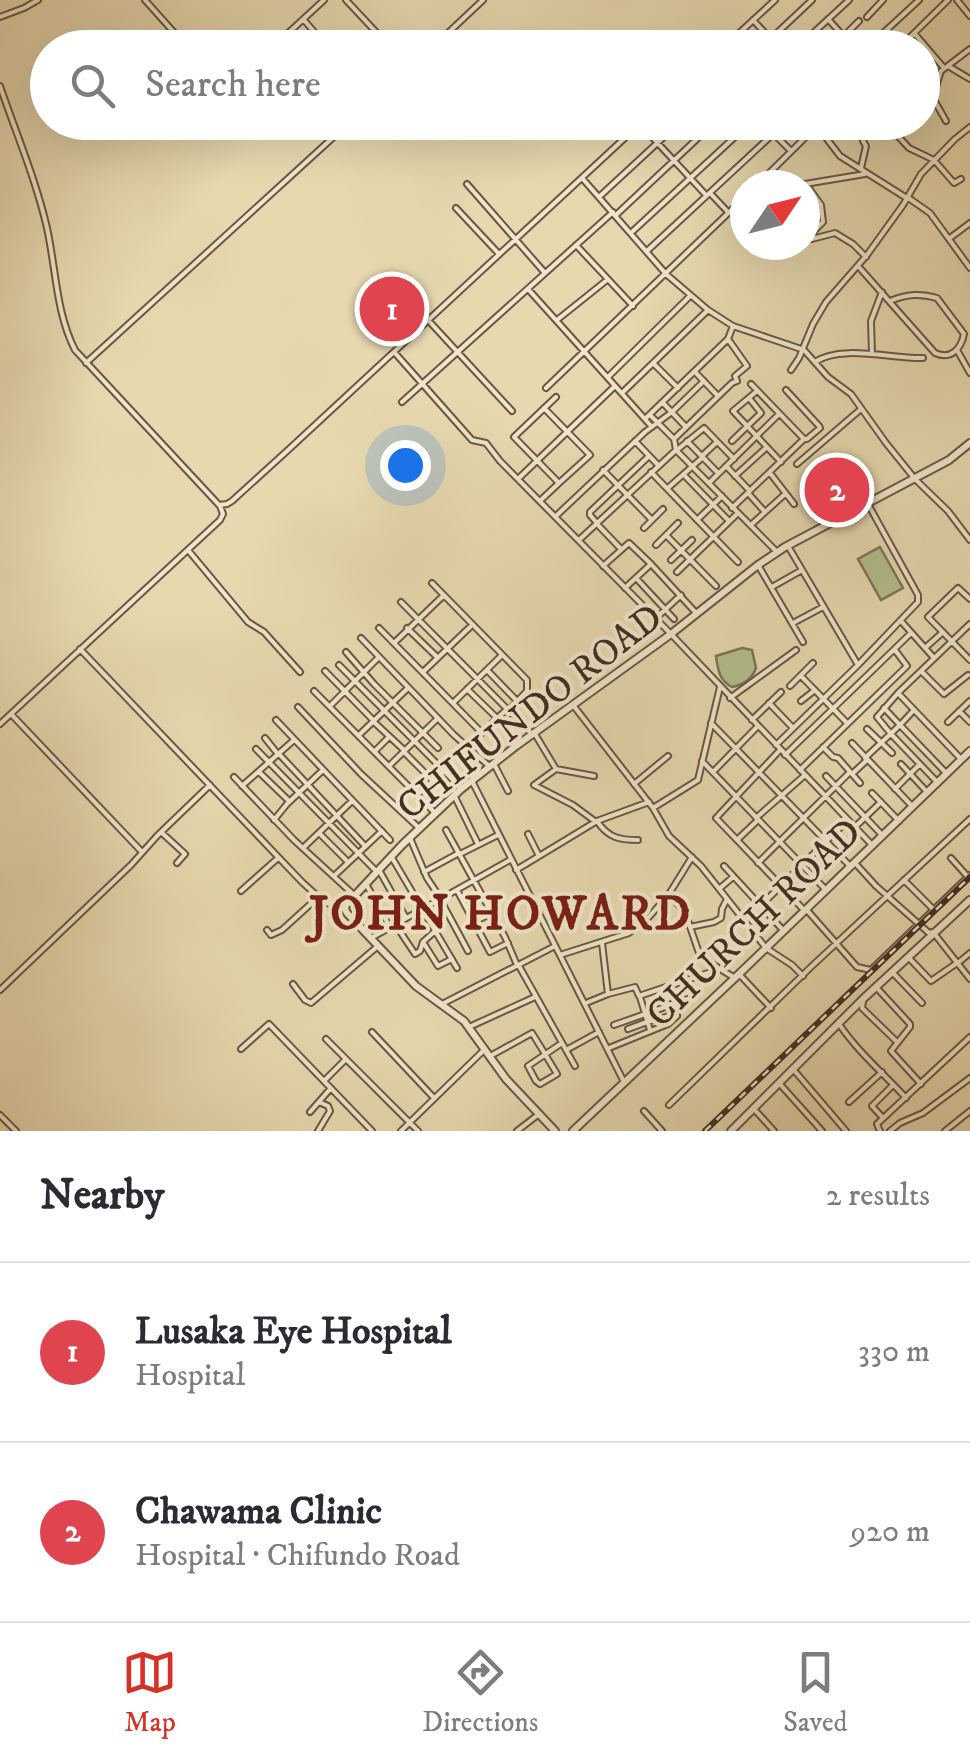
<!DOCTYPE html>
<html lang="en">
<head>
<meta charset="utf-8">
<style>
	:root { --surface:#fff; --page:#f7f7f7; --text:#2b2b33; --muted:#7c7c81; --line:#e1e1e2; --accent:#d93025 }
	body { margin:0; font-family:"IM FELL DW Pica",serif; background:var(--page); color:var(--text) }
	.compass { position:absolute; left:730px; top:170px; width:90px; height:90px; border-radius:50%; background:var(--surface); box-shadow:0 10px 40px #0002; rotate:55deg }
	.you { position:absolute; left:405px; top:465px; width:35px; height:35px; margin:-25px; border:8px solid #fff; border-radius:50%; background:#1a73e8; box-shadow:0 0 0 15px #1a73e833 }
	.badge { display:grid; place-items:center; width:65px; height:65px; border-radius:50%; background:var(--accent); color:#fff; font-size:32px; font-weight:700 }
	.pin { position:absolute; translate:-50% -50%; border:5px solid #fff; box-shadow:0 2px 10px #0006 }
	.list { margin:0; padding:0; list-style:none }
	h2 { display:flex; justify-content:space-between; align-items:center; height:130px; margin:0; padding:0 40px; font-size:42px }
	h2 small { font-size:32px; font-weight:400; color:var(--muted) }
	.list li { display:grid; grid-template-columns:65px 1fr auto; gap:30px; align-items:center; box-sizing:border-box; height:180px; padding:0 40px; border-top:2px solid var(--line) }
	.list b { display:block; font-size:38px; white-space:nowrap }
	.list p { margin:0; font-size:32px; white-space:nowrap; color:var(--muted) }
	.list em { font-size:32px; font-style:normal; color:var(--muted) }
	.icon { flex:none; width:55px; height:55px; fill:none; stroke:currentColor; stroke-width:2; stroke-linecap:round; stroke-linejoin:round }
	.map { position:relative; flex:none; width:970px; height:1131px; overflow:hidden }
	.search { position:absolute; background:var(--surface); box-shadow:0 10px 40px #0002; left:30px; right:30px; top:30px; height:110px; display:flex; align-items:center; gap:25px; box-sizing:border-box; padding:0 35px; border-radius:55px; color:var(--muted); font-size:38px }
	.sheet { height:490px; background:var(--surface) }
	nav { display:flex; justify-content:space-around; align-items:center; box-sizing:border-box; height:140px; border-top:2px solid var(--line); background:var(--surface); font-size:28px; color:var(--muted) }
	nav a { display:grid; justify-items:center; gap:5px }
	nav .on { color:var(--accent) }
	.map>svg:first-child { display:block }
	.green { fill:#b2bf8d; stroke:#797658; stroke-width:2.5 }
	.lines { fill:none; stroke-linecap:round; stroke-linejoin:round }
	.minor-casing { stroke:#6a5846; stroke-width:8 }
	.tertiary-casing { stroke:#6a5846; stroke-width:10 }
	.minor { stroke:#efe6cb; stroke-width:4 }
	.tertiary { stroke:#efe6cb; stroke-width:6 }
	.rail-casing { stroke:#402e23; stroke-width:6 }
	.rail { stroke:#efe6cb; stroke-width:2.5; stroke-dasharray:8; stroke-linecap:butt }
	.labels { text-anchor:middle; stroke-width:8; stroke-linejoin:round; paint-order:stroke }
	.street-label { font-size:38px; fill:#402e23; stroke:#efe6cb }
	.district-label { font-size:48px; font-weight:bold; letter-spacing:2.5px; fill:#7a1f14; stroke:#efe6cb }
</style>
</head>
<body>
<div class="map">
<svg width="970" height="1131" viewBox="0 0 970 1131">
	<rect width="100%" height="100%" fill="#e7d8af"/>
	<filter id="stains"><feTurbulence type="fractalNoise" baseFrequency=".002" numOctaves="4"/><feColorMatrix values="0 0 0 0 .2 0 0 0 0 .09 0 0 0 0 .02 0 0 0 .5 -.17"/></filter>
	<radialGradient id="worn" r=".72"><stop offset=".6" stop-color="#630" stop-opacity="0"/><stop offset="1" stop-color="#630" stop-opacity=".3"/></radialGradient>
	<path class="green" d="M 880,547 L 903,588 L 881,600 L 858,559 Z
		M 742,648 L 752,650 L 756,668 C 752,679 743,685 732,687 C 719,680 718,670 716,656 Z"/>
	<g class="lines">
		<g class="minor-casing">
			<path id="minor" d="M 145,0 L 188,48
				M 346,0 L 391,48
				M 957,0 L 970,16
				M 0,17 L 24,8 L 38,0
				M 867,17 L 883,0
				M 828,19 L 854,48
				M 304,20 L 328,48
				M 753,20 L 779,48
				M 915,34 L 944,68
				M 272,48 L 324,0
				M 432,48 L 483,0
				M 723,48 L 775,0
				M 761,48 L 812,0
				M 797,48 L 849,0
				M 832,48 L 859,21
				M 867,48 L 919,0
				M 899,48 L 948,0
				M 948,66 L 970,79
				M 938,80 L 933,98 L 946,121
				M 0,86 C 16,133 36,180 47,228 C 56,269 56,313 75,350 L 219,505 L 227,504 L 232,501 L 287,451 L 642,122
				M 922,93 L 938,80 L 941,71 L 970,49
				M 331,122 L 340,132
				M 758,122 L 771,136
				M 857,122 L 865,135 L 863,141 L 866,146 L 861,168
				M 885,122 L 909,148 L 934,160 L 954,183 L 961,179
				M 640,124 L 705,194
				M 817,126 L 840,156 L 905,197
				M 774,134 L 791,151
				M 771,172 L 781,182 L 805,184 L 865,174
				M 582,178 L 666,274 L 708,310 L 733,326 L 804,350 L 828,377 L 851,394 L 886,443 L 915,479 L 948,511 L 970,540
				M 467,184 L 545,273
				M 806,184 L 821,205 L 823,222 L 812,233
				M 757,185 L 821,122
				M 710,193 L 727,211
				M 599,197 L 680,122
				M 907,197 L 930,213 L 970,268
				M 456,208 L 499,254
				M 616,215 L 715,122
				M 805,228 L 812,233 L 812,239 L 835,233 L 853,244 L 866,257
				M 633,231 L 751,122
				M 950,238 L 970,223
				M 576,245 L 633,306
				M 647,251 L 786,122
				M 858,266 L 935,353 C 951,360 961,349 964,334 L 937,298 C 920,293 907,294 890,301
				M 528,289 L 652,427
				M 428,320 L 512,411
				M 557,320 L 607,280
				M 957,350 L 970,373
				M 395,353 L 472,440 L 486,443 L 500,461 L 671,634 L 873,846
				M 872,354 L 871,321 L 882,292
				M 815,362 C 841,344 892,359 923,358
				M 86,363 L 350,122
				M 653,363 L 678,388
				M 791,370 L 799,358 L 813,324 L 826,302 L 867,255 L 903,205 L 921,174 L 955,139 L 970,127
				M 695,372 L 718,396
				M 608,377 L 690,296
				M 751,384 L 804,439 L 807,439 L 820,428 L 819,426 L 786,390
				M 546,388 L 745,197
				M 757,391 L 733,411 L 781,462
				M 622,393 L 708,310
				M 402,402 L 613,212
				M 663,403 L 686,427
				M 544,408 L 590,455 L 559,483 L 514,437 L 556,397
				M 650,415 L 674,439 L 676,450
				M 646,418 L 728,339 L 733,326
				M 674,439 L 732,383 L 737,381 L 735,376 L 747,366 L 728,339
				M 635,441 L 658,465
				M 687,441 L 718,473
				M 732,441 L 761,413 L 749,398
				M 677,450 L 704,428 L 734,459
				M 702,456 L 717,442
				M 797,464 L 861,409
				M 726,466 L 750,491
				M 603,470 L 652,520
				M 651,472 L 738,562
				M 770,473 L 794,504
				M 684,475 L 729,521
				M 735,476 L 767,447
				M 519,478 L 615,386
				M 711,481 L 779,414
				M 669,487 L 703,457
				M 748,493 L 765,512
				M 541,500 L 559,483
				M 732,508 L 804,439
				M 556,516 L 645,432 L 672,412 L 704,381
				M 697,520 L 722,496
				M 597,523 L 590,515 L 590,512 L 649,456
				M 597,524 L 621,549
				M 752,524 L 785,494
				M 644,528 L 663,509
				M 666,535 L 716,586
				M 579,540 L 676,450 L 776,551
				M 656,545 L 678,523
				M 788,546 L 858,665
				M 188,550 L 248,622 L 264,632 L 300,672
				M 671,560 L 692,540
				M 758,565 L 803,642
				M 603,566 L 629,543 L 651,564
				M 677,572 L 738,513
				M 636,578 L 674,619
				M 432,583 L 527,680 L 527,691 L 508,711
				M 772,587 L 802,570
				M 625,588 L 651,564 L 697,614
				M 970,599 L 958,588 L 928,617 L 970,660
				M 401,602 L 532,734
				M 655,619 L 681,595
				M 901,621 L 934,658
				M 793,623 L 823,607
				M 379,628 L 482,733 L 506,710
				M 407,628 L 436,656
				M 361,638 L 454,735 L 488,765
				M 394,643 L 443,596
				M 925,648 L 943,632
				M 80,649 L 302,882 L 324,902 L 345,909
				M 346,652 L 374,684 L 438,748
				M 339,665 L 462,789
				M 487,670 L 517,701
				M 325,671 L 374,721
				M 921,671 L 944,694 L 968,675
				M 423,672 L 470,627
				M 801,676 L 846,722
				M 790,686 L 813,663
				M 467,689 L 498,719
				M 314,691 L 434,812
				M 898,693 L 960,758
				M 730,698 L 796,650
				M 801,701 L 815,690
				M 453,703 L 502,655
				M 769,703 L 793,728
				M 573,705 L 653,808 L 669,836 L 701,866 L 766,948 L 792,965 L 803,976
				M 330,706 L 379,657
				M 298,707 L 361,774 L 418,827
				M 884,708 L 900,725 L 914,710
				M 959,711 L 970,722
				M 11,714 L 142,852
				M 276,720 L 390,840
				M 752,720 L 781,692
				M 948,722 L 970,701
				M 375,723 L 404,750
				M 711,723 L 850,866
				M 0,724 L 220,520 L 223,514 L 220,506
				M 867,729 L 892,753
				M 535,734 L 556,769 L 594,776
				M 359,735 L 408,688
				M 265,738 L 277,753
				M 852,743 L 911,805
				M 776,745 L 858,665 L 918,602 L 918,595 L 868,504
				M 823,747 L 833,757 L 838,758 L 860,783
				M 256,749 L 375,870
				M 780,750 L 716,818 L 803,909
				M 375,751 L 389,737
				M 404,752 L 433,781
				M 279,754 L 365,846
				M 785,755 L 911,633
				M 865,758 L 900,725 L 947,774
				M 702,761 L 826,890
				M 494,764 L 508,791
				M 901,764 L 928,793
				M 389,766 L 438,718
				M 556,769 L 534,785 L 573,805 L 596,822
				M 800,770 L 907,666 L 895,650
				M 259,772 L 288,800
				M 713,772 L 757,727
				M 852,774 L 867,760
				M 826,776 L 883,836
				M 234,777 L 294,840 L 355,896
				M 472,781 L 623,1080
				M 938,783 L 891,734 L 877,717 L 898,693 L 970,624
				M 634,784 L 668,756
				M 242,786 L 294,740
				M 895,789 L 920,764
				M 872,793 L 899,821
				M 417,795 L 443,772
				M 454,795 L 478,844
				M 653,808 L 698,780 L 720,687
				M 756,818 L 805,775
				M 274,820 L 287,804 L 323,770
				M 597,821 C 608,838 620,840 638,840
				M 855,827 L 881,802
				M 446,830 L 505,937 L 517,965
				M 161,832 L 185,854 L 177,863
				M 319,833 L 347,861
				M 528,834 L 539,856
				M 410,838 L 427,878 L 441,899
				M 737,840 L 758,820
				M 303,848 L 352,801
				M 460,854 L 498,835
				M 391,856 L 457,968
				M 692,857 L 669,894 L 685,912 L 699,953 L 707,961 L 735,978
				M 951,858 L 968,877
				M 758,863 L 850,772
				M 855,863 L 876,886 L 929,933 L 933,932 L 970,979
				M 724,866 L 782,929
				M 379,870 L 406,918
				M 516,870 L 597,821 L 649,802
				M 424,872 L 459,853
				M 334,876 L 382,831
				M 904,880 L 932,908
				M 366,884 L 390,927
				M 719,889 L 733,877
				M 457,890 L 490,952 L 508,943
				M 241,891 L 278,858
				M 440,899 L 468,951
				M 806,909 L 857,967 L 871,970 L 970,875
				M 474,922 L 492,913
				M 744,922 L 848,820
				M 395,924 L 415,954 L 420,951 L 423,942 L 434,932
				M 690,927 L 714,922 L 721,918 L 722,909 L 726,901
				M 267,930 L 271,935 L 282,930 L 315,900 L 322,900
				M 371,938 L 510,860
				M 423,942 L 438,966 L 452,959
				M 560,955 L 629,933 L 649,917 L 669,894
				M 908,957 L 931,981 L 957,963
				M 958,963 L 970,953
				M 519,966 L 575,1066
				M 892,972 L 922,1003
				M 740,975 L 771,1008
				M 293,984 L 305,1000 L 311,1003 L 378,946
				M 876,987 L 910,1024 L 910,1027 L 891,1051 L 921,1084
				M 0,990 L 131,865 L 157,836 L 210,785
				M 608,994 L 635,987 L 639,996 L 717,970
				M 640,997 L 650,1030
				M 863,1002 L 862,1008 L 897,1042
				M 444,1003 L 555,946
				M 586,1003 L 608,994 L 602,943
				M 647,1022 L 677,1014
				M 839,1024 C 858,1052 883,1073 906,1098
				M 614,1025 L 688,999
				M 469,1027 L 535,997
				M 628,1029 L 647,1022
				M 372,1032 L 434,1098
				M 326,1039 L 418,1131
				M 609,1048 L 668,1024 L 677,1016 L 671,1004
				M 241,1049 L 269,1024 L 372,1131
				M 568,1049 L 599,1032
				M 545,1054 L 557,1074 L 540,1084 L 536,1081 L 528,1066 L 562,1043
				M 492,1055 L 532,1033 L 545,1054
				M 793,1069 L 846,1131
				M 325,1080 L 346,1059
				M 779,1083 L 822,1131
				M 849,1102 L 882,1072
				M 669,1105 L 812,966 L 970,819
				M 754,1109 L 774,1131
				M 644,1111 L 662,1131
				M 310,1112 L 331,1088
				M 0,1115 L 16,1131
				M 883,1118 L 872,1106 L 893,1085
				M 318,1131 L 330,1111 L 328,1106 L 319,1102
				M 401,1131 L 485,1049
				M 517,1131 L 539,1114
				M 880,1131 L 877,1124 L 970,1037
				M 890,1131 L 900,1123 L 923,1113 L 970,1078
				M 945,1131 L 970,1111"/>
		</g>
		<g class="tertiary-casing">
			<path id="tertiary" d="M 555,1131 L 506,1079 L 464,1021 L 416,986 L 347,913 L 345,909 L 346,905 L 402,845 L 460,790 L 516,746 L 671,634 L 758,565 L 785,547 L 949,460 L 970,443
				M 573,1131 L 739,974 L 970,751
				M 731,1131 L 863,999 L 970,900"/>
		</g>
		<use href="#minor" class="minor"/>
		<use href="#tertiary" class="tertiary"/>
		<g class="rail-casing">
			<path id="rail" d="M 705,1131 L 970,877"/>
		</g>
		<use href="#rail" class="rail"/>
	</g>
	<g class="labels">
		<g class="street-label">
			<text transform="translate(529 711) rotate(-38)" y="13">CHIFUNDO ROAD</text>
			<text transform="translate(753 922) rotate(-44)" y="13">CHURCH ROAD</text>
		</g>
		<g class="district-label">
			<text x="501" y="929">JOHN HOWARD</text>
		</g>
	</g>
	<rect width="100%" height="100%" filter="url(#stains)"/>
	<rect width="100%" height="100%" fill="url(#worn)"/>
</svg>
<svg class="compass" viewBox="-18 -18 36 36"><path d="M0-13l5 13h-10z" fill="#e53935"/><path d="M0 13l5-13h-10z" fill="#7c7c81"/></svg>
<div class="you"></div>
<div class="pin badge" style="left:392px;top:309px;background:#e0444e">1</div>
<div class="pin badge" style="left:837px;top:490px;background:#e0444e">2</div>
<div class="search"><svg class="icon" aria-label="search" viewBox="0 0 24 24"><circle cx="10" cy="10" r="6"/><path d="M15 15l6 6"/></svg>Search here</div>
</div>
<section class="sheet">
<h2>Nearby<small>2 results</small></h2>
<ul class="list">
<li><span class="badge" style="background:#e0444e">1</span><div><b>Lusaka Eye Hospital</b><p>Hospital</p></div><em>330 m</em></li>
<li><span class="badge" style="background:#e0444e">2</span><div><b>Chawama Clinic</b><p>Hospital · Chifundo Road</p></div><em>920 m</em></li>
</ul>
</section>
<nav>
<a class="on"><svg class="icon" aria-label="map" viewBox="0 0 24 24"><path d="M3 6l6-2 6 2 6-2v14l-6 2-6-2-6 2zM9 4v14M15 6v14"/></svg>Map</a>
<a><svg class="icon" aria-label="directions" viewBox="0 0 24 24"><path d="M12 3l9 9-9 9-9-9zM9 14v-3h6M13 9l2 2-2 2"/></svg>Directions</a>
<a><svg class="icon" aria-label="saved" viewBox="0 0 24 24"><path d="M7 4h10v16l-5-4-5 4z"/></svg>Saved</a>
</nav>
</body>
</html>
